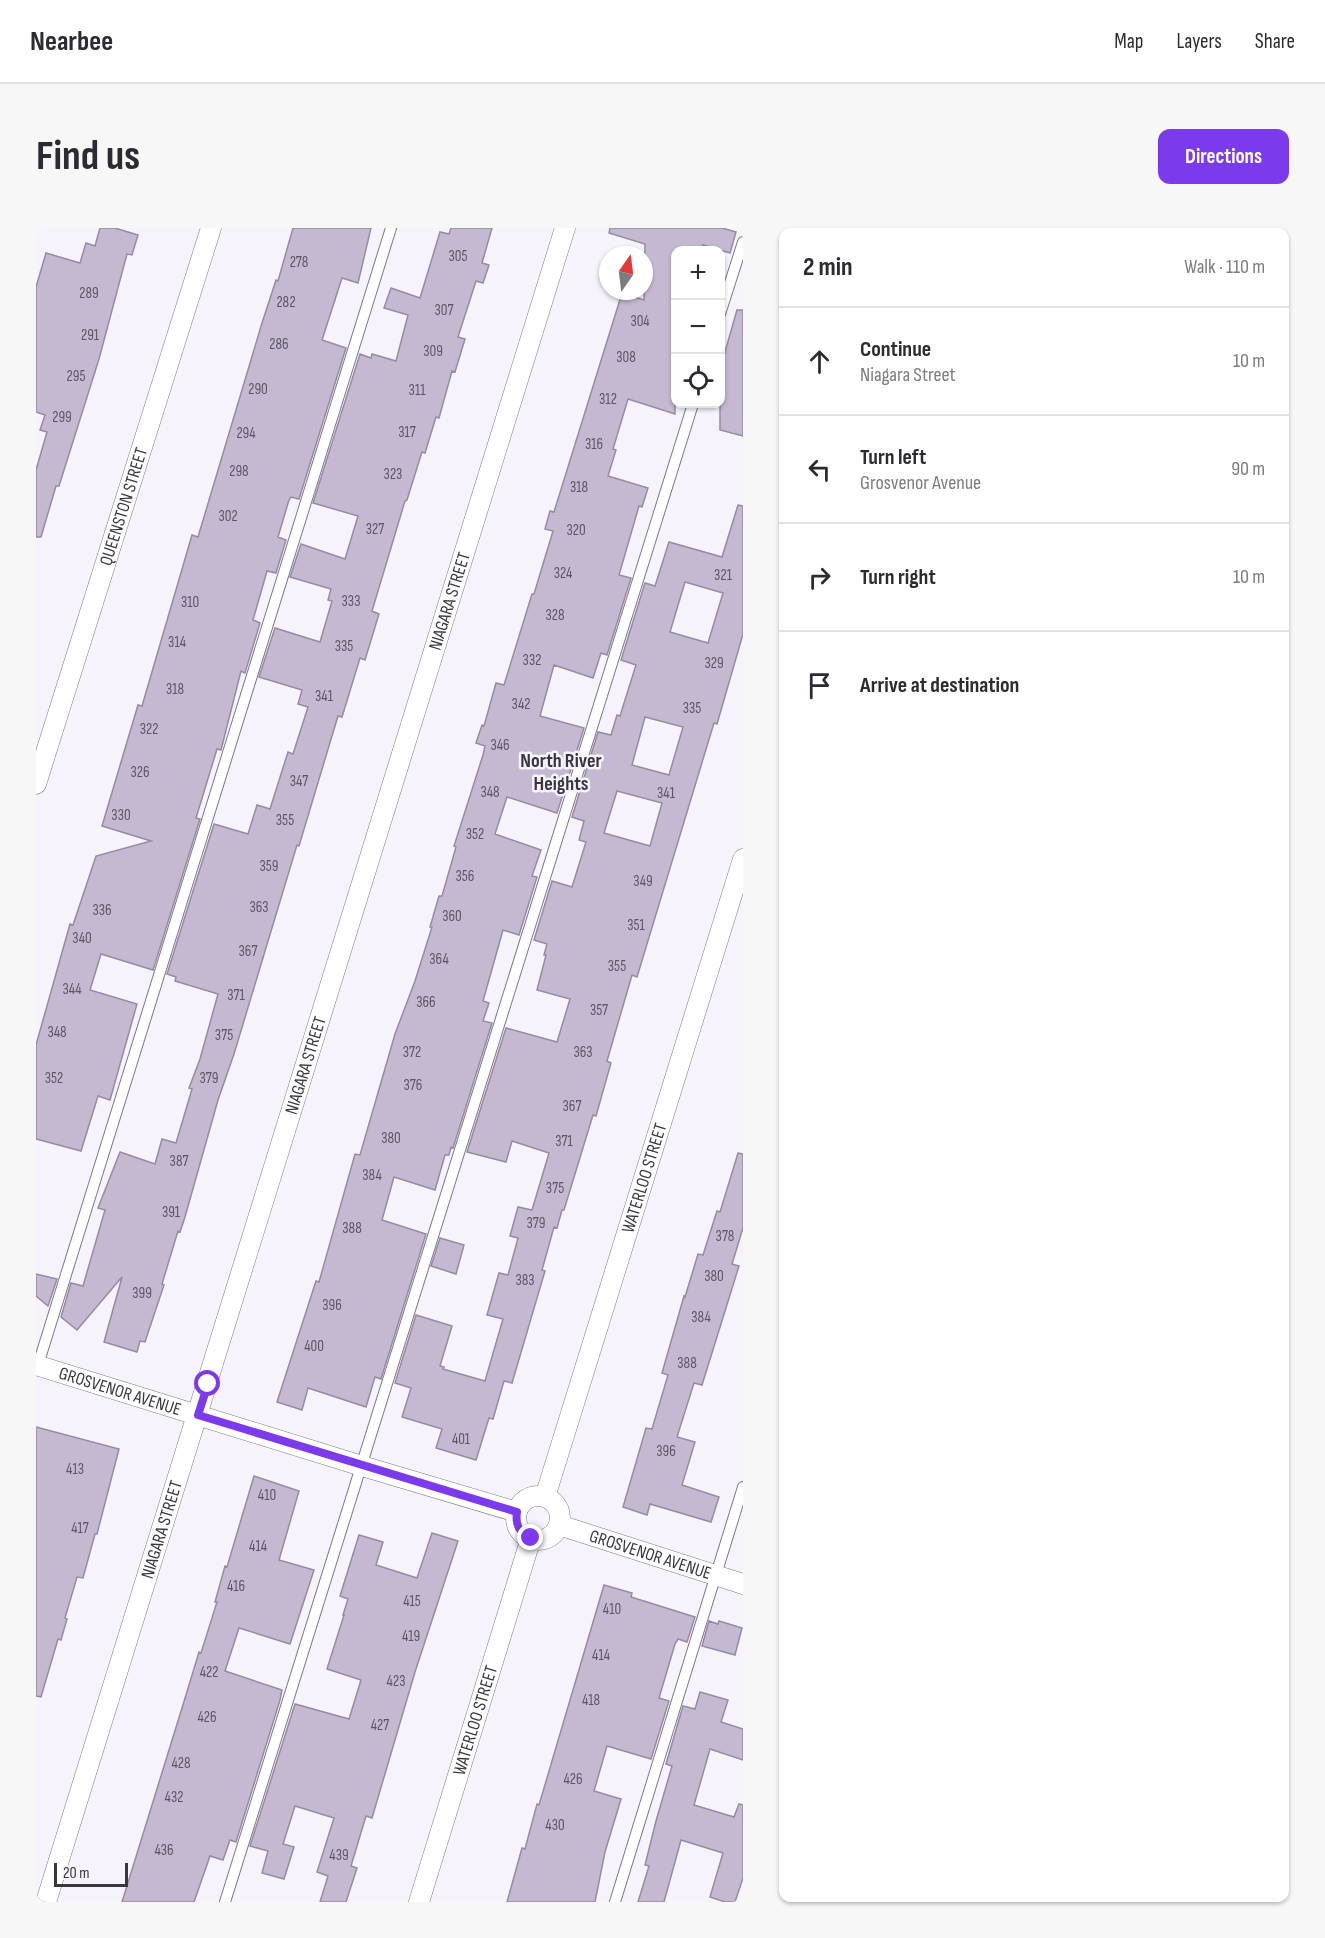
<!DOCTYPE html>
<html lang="en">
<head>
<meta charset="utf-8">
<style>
	:root { --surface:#fff; --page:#f7f7f7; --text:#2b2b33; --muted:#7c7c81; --line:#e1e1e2; --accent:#7c3aed }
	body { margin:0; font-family:"Sofia Sans Condensed",sans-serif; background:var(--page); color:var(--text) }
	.controls { position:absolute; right:18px; top:18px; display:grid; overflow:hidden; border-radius:12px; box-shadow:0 2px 4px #0004 }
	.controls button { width:54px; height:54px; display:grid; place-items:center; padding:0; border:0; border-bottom:2px solid var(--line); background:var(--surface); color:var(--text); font:30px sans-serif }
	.compass { position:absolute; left:563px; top:18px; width:54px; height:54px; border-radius:50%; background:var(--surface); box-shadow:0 2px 4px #0004; rotate:14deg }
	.scale { position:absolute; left:18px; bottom:15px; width:74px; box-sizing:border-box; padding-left:6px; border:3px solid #3a353f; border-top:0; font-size:16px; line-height:21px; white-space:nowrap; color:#3a353f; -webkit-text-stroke:4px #f7f3fd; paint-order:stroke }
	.stop { position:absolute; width:18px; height:18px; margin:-14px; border:4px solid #7c3aed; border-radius:50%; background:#fff }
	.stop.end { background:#7c3aed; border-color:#fff; box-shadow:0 2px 6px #0008 }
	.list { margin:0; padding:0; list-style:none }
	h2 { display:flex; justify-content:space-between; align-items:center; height:78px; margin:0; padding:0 24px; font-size:26px }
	h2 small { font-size:20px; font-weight:400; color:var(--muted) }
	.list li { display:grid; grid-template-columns:39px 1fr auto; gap:18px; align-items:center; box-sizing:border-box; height:108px; padding:0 24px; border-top:2px solid var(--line) }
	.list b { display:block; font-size:22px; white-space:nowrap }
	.list p { margin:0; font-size:20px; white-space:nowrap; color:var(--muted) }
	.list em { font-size:20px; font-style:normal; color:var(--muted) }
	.icon { flex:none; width:33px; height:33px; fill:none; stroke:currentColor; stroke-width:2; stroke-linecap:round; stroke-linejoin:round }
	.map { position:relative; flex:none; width:707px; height:1674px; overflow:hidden; border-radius:12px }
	header { display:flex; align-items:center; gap:36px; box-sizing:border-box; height:84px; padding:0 30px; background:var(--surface); border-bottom:2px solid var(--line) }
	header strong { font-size:28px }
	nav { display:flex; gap:33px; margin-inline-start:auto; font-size:21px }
	.intro { display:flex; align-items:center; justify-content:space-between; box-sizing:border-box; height:144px; padding:0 36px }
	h1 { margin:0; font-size:42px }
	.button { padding:15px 27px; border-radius:12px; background:var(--accent); color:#fff; font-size:21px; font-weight:700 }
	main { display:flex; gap:36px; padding:0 36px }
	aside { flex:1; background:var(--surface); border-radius:12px; box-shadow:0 2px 4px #0004 }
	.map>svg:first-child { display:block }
	.building { fill:#c4b9d1; stroke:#968ba2; stroke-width:1.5; fill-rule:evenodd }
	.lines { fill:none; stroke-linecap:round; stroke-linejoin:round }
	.lane-casing { stroke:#80768c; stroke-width:12 }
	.street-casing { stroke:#80768c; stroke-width:21 }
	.lane { stroke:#fff; stroke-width:10 }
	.street { stroke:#fff; stroke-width:20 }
	.route { stroke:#7c3aed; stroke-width:8 }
	.labels { text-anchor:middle; stroke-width:5; stroke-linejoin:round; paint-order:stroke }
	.number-label { font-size:15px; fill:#5c5664 }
	.street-label { font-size:18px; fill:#3a353f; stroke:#f7f3fd }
	.neighbourhood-label { font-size:20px; font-weight:bold; fill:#3a353f; stroke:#f7f3fd }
</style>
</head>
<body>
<header>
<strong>Nearbee</strong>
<nav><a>Map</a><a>Layers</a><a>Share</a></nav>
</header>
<div class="intro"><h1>Find us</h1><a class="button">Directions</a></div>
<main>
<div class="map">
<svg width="707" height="1674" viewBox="0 0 707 1674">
	<rect width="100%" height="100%" fill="#f7f3fd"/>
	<path class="building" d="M 64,0 L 79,0 L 102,7 L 96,27 L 91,26 L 63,131 L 23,258 L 20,258 L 5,309 L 0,309 L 0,242 L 11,204 L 4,202 L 9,187 L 0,184 L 0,59 L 10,25 L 44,35 L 50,15 L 59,18 Z
		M 257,0 L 335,0 L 322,55 L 306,50 L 286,112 L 310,120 L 263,271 L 255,269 L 253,272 L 242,309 L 250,312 L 240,345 L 231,343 L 217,392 L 224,395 L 209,445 L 205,443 L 185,522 L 181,521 L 160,590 L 164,591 L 117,742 L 65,726 L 54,762 L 101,776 L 74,872 L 62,868 L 45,923 L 0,911 L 0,817 L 34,696 L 37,697 L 60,628 L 115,613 L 66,598 L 102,477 L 106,478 L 156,307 L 162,309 L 226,95 L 240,52 L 242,53 Z
		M 415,0 L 456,0 L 446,35 L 453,37 L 447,55 L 440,53 L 422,109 L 429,111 L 419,144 L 416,143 L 403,190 L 400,189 L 389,225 L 386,224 L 371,272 L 369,273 L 336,383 L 343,386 L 329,432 L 324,430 L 306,489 L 302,488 L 263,618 L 261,617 L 198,826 L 182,872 L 149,989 L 144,1004 L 142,1003 L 126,1056 L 128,1057 L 109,1114 L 104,1113 L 101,1124 L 68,1114 L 86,1049 L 41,1102 L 25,1089 L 35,1055 L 47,1058 L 69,982 L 62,980 L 84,924 L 119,936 L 126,911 L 140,915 L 156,861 L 153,860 L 164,831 L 182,766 L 139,753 L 140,749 L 131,746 L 178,596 L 212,606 L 221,577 L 234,581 L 252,524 L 257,526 L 272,479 L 262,476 L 266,462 L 223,449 L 239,400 L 284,414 L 296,373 L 292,372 L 295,361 L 254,349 L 265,316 L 309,331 L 322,288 L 277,275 L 324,126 L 335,130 L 336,126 L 360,133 L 372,87 L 348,80 L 355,60 L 384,70 L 404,4 L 413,6 Z
		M 574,0 L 686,0 L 700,4 L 694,25 L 667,17 L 665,22 L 639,22 L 639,186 L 592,171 L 577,221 L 580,222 L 572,248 L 612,260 L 606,279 L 603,278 L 583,347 L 595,350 L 571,427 L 565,425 L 557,450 L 518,437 L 504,488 L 548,500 L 521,585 L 471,569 L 459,606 L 505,622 L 496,648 L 501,649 L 483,707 L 467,702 L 447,773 L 453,775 L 447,793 L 456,795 L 417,920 L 415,919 L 413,927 L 409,927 L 399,962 L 358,949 L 346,992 L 390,1006 L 345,1151 L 339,1149 L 330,1179 L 272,1160 L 266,1182 L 241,1174 L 280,1053 L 283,1054 L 319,926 L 324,927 L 359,806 L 379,753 L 396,699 L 394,699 L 403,668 L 406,668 L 420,619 L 418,618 L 447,527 L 449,518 L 440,515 L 446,497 L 448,498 L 460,455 L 468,457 L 496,366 L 498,366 L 517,303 L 509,301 L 514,283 L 518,284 L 586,65 L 608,72 L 609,16 L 573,5 Z
		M 701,82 L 707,82 L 707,208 L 684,202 L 684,141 Z
		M 702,277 L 707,278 L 707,406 L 681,496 L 678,495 L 601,749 L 596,747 L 571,833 L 575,835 L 560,888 L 557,887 L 528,982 L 526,982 L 521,1000 L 518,999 L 506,1042 L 509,1043 L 476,1155 L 468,1153 L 457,1191 L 453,1190 L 440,1232 L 400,1220 L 406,1201 L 366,1189 L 375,1160 L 359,1155 L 380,1087 L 416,1098 L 404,1138 L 408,1139 L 407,1141 L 449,1153 L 467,1091 L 451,1087 L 463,1045 L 472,1047 L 482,1010 L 474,1008 L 482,979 L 496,982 L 513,925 L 476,913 L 470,934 L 431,924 L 470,800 L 521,814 L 534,771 L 501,762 L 510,727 L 508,727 L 511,716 L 498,712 L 516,653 L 536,659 L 550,614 L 543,612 L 548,593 L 536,589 L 562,504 L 575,507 L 581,487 L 584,488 L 600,437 L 585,432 L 609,355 L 619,358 L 633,314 L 686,329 ZM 649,354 L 687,365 L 672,415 L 634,404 ZM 609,489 L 647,499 L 633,547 L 596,537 ZM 581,563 L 626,575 L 614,618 L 568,605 Z
		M 702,925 L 707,926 L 707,1000 L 696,1036 L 703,1038 L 666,1157 L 658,1155 L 641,1209 L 659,1214 L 646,1257 L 683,1269 L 675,1294 L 614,1276 L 611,1287 L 587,1279 L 610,1200 L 616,1201 L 632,1147 L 626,1145 L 648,1068 L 649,1069 L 662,1026 L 667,1027 L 681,983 L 684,984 Z
		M 404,1010 L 428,1017 L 420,1046 L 395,1038 Z
		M 0,1046 L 21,1051 L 12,1078 L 0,1068 Z
		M 0,1199 L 83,1221 L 61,1306 L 59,1306 L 47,1350 L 41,1349 L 29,1390 L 31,1391 L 25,1412 L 22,1411 L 5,1469 L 0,1468 Z
		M 218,1248 L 263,1263 L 243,1332 L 278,1342 L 254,1416 L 203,1400 L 189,1443 L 246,1462 L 244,1472 L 200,1614 L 194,1612 L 187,1632 L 174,1628 L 158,1674 L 86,1674 L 150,1467 L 163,1424 L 165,1425 L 181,1374 L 179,1374 L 189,1338 L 191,1339 Z
		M 396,1305 L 422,1313 L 379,1444 L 336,1590 L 330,1588 L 315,1638 L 321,1640 L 310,1674 L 284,1674 L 292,1648 L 281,1644 L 298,1590 L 259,1578 L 247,1616 L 258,1619 L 248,1651 L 226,1645 L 232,1623 L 214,1618 L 259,1476 L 313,1491 L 325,1452 L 291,1441 L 308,1387 L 307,1387 L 312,1371 L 304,1368 L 323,1307 L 347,1314 L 340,1337 L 381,1350 Z
		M 568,1357 L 596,1365 L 595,1369 L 659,1389 L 651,1414 L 642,1411 L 639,1416 L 623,1470 L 633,1473 L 615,1531 L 571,1518 L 558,1563 L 585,1571 L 569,1624 L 559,1674 L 471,1674 L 486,1620 L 489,1621 L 501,1576 L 503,1577 Z
		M 673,1393 L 682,1396 L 683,1393 L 706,1400 L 699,1427 L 666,1418 Z
		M 664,1464 L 692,1472 L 685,1494 L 707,1501 L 707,1532 L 674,1521 L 658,1577 L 698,1589 L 703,1576 L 707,1577 L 707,1650 L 699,1674 L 689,1674 L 674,1669 L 687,1625 L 645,1612 L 628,1674 L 602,1674 L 613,1638 L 609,1637 L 620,1593 L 636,1538 L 630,1536 L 647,1478 L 659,1481 Z"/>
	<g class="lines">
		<g class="lane-casing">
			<path id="lane" d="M 684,86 L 707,14
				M 1,1140 L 355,0
				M 189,1674 L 657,176
				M 579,1674 L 707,1259"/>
		</g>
		<g class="street-casing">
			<g id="street">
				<path id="s1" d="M 0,556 L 175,0"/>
				<path id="s2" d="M 0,1137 L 326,1238 L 481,1284"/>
				<circle cx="502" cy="1290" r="22"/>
				<path id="s3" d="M 509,1269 L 707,631"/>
				<path id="s4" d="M 523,1297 L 707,1356"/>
				<path id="s5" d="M 10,1674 L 529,0"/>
				<path id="s6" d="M 383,1674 L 495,1310"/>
			</g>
		</g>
		<use href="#lane" class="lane"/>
		<use href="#street" class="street"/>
	</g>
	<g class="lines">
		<path class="route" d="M 172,1156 L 162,1187 L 481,1284 C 479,1297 483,1305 495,1310"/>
	</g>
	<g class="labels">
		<g class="number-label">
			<text x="422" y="33">305</text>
			<text x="263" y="39">278</text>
			<text x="53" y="70">289</text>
			<text x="250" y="79">282</text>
			<text x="408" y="87">307</text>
			<text x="604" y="98">304</text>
			<text x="54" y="112">291</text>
			<text x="243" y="121">286</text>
			<text x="397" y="128">309</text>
			<text x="590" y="134">308</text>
			<text x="40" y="153">295</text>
			<text x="222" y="166">290</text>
			<text x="381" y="167">311</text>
			<text x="572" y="176">312</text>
			<text x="26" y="194">299</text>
			<text x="371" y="209">317</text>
			<text x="210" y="210">294</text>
			<text x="558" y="221">316</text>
			<text x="203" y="248">298</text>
			<text x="357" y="251">323</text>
			<text x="543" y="264">318</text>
			<text x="192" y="293">302</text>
			<text x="339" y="306">327</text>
			<text x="540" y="307">320</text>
			<text x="527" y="350">324</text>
			<text x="687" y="352">321</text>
			<text x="315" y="378">333</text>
			<text x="154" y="379">310</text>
			<text x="519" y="392">328</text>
			<text x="141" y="419">314</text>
			<text x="308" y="423">335</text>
			<text x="496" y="437">332</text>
			<text x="678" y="440">329</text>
			<text x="139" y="466">318</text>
			<text x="288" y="473">341</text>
			<text x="485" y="481">342</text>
			<text x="656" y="485">335</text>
			<text x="113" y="506">322</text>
			<text x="464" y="522">346</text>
			<text x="104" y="549">326</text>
			<text x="263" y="558">347</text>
			<text x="454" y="569">348</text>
			<text x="630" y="570">341</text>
			<text x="85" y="592">330</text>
			<text x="249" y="597">355</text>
			<text x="439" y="611">352</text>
			<text x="233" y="643">359</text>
			<text x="429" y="653">356</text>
			<text x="607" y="658">349</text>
			<text x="223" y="684">363</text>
			<text x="66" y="687">336</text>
			<text x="416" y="693">360</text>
			<text x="600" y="702">351</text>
			<text x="46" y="715">340</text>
			<text x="212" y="728">367</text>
			<text x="403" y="736">364</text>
			<text x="581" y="743">355</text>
			<text x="36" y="766">344</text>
			<text x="200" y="772">371</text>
			<text x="390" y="779">366</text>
			<text x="563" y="787">357</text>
			<text x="21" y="809">348</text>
			<text x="188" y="812">375</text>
			<text x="376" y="829">372</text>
			<text x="547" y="829">363</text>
			<text x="18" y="855">352</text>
			<text x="173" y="855">379</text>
			<text x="377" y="862">376</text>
			<text x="536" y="883">367</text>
			<text x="355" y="915">380</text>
			<text x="528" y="918">371</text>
			<text x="143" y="938">387</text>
			<text x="336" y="952">384</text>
			<text x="519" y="965">375</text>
			<text x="135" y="989">391</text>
			<text x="500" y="1000">379</text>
			<text x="316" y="1005">388</text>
			<text x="689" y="1013">378</text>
			<text x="678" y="1053">380</text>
			<text x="489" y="1057">383</text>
			<text x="106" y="1070">399</text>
			<text x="296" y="1082">396</text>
			<text x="665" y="1094">384</text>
			<text x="278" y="1123">400</text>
			<text x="651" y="1140">388</text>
			<text x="425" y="1216">401</text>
			<text x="630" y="1228">396</text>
			<text x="39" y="1246">413</text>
			<text x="231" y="1272">410</text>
			<text x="44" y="1305">417</text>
			<text x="222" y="1323">414</text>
			<text x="200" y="1363">416</text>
			<text x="376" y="1378">415</text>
			<text x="576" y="1386">410</text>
			<text x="375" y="1413">419</text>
			<text x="565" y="1432">414</text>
			<text x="173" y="1449">422</text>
			<text x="360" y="1458">423</text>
			<text x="555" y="1477">418</text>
			<text x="171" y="1494">426</text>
			<text x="344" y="1502">427</text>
			<text x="145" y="1540">428</text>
			<text x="537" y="1556">426</text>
			<text x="138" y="1574">432</text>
			<text x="519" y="1602">430</text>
			<text x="128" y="1627">436</text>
			<text x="303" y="1632">439</text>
		</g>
		<g class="street-label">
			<text dy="6" stroke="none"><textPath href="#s1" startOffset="291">QUEENSTON STREET</textPath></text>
			<text dy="6" stroke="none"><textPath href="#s5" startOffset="1362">NIAGARA STREET</textPath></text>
			<text dy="6" stroke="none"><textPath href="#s5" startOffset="876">NIAGARA STREET</textPath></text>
			<text dy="6" stroke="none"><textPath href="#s3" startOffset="334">WATERLOO STREET</textPath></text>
			<text dy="6" stroke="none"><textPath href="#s2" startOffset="88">GROSVENOR AVENUE</textPath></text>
			<text dy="6" stroke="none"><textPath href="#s5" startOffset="390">NIAGARA STREET</textPath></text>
			<text dy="6" stroke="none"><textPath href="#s4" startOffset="96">GROSVENOR AVENUE</textPath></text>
			<text dy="6" stroke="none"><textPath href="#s6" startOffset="190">WATERLOO STREET</textPath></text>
		</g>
		<g class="neighbourhood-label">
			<text x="525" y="539">North River<tspan x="525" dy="23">Heights</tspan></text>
		</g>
	</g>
</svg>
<div class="controls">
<button>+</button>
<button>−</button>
<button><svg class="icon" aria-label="locate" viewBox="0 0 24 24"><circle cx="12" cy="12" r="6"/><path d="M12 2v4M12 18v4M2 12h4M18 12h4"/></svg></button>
</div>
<svg class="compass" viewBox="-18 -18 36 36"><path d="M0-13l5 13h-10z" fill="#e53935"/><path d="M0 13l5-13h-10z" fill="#7c7c81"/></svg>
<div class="scale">20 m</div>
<div class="stop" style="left:172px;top:1156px"></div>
<div class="stop end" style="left:495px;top:1310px"></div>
</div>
<aside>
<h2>2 min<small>Walk · 110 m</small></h2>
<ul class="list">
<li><svg class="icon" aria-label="ahead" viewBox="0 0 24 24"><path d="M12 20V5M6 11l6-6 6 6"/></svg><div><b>Continue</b><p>Niagara Street</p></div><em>10 m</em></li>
<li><svg class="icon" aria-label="left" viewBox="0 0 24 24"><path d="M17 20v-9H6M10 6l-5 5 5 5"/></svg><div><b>Turn left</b><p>Grosvenor Avenue</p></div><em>90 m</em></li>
<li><svg class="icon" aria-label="right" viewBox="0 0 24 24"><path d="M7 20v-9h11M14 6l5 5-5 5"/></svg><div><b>Turn right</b></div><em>10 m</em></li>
<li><svg class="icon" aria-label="arrive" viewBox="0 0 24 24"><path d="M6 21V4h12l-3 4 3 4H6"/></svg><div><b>Arrive at destination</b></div></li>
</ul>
</aside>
</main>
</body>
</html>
